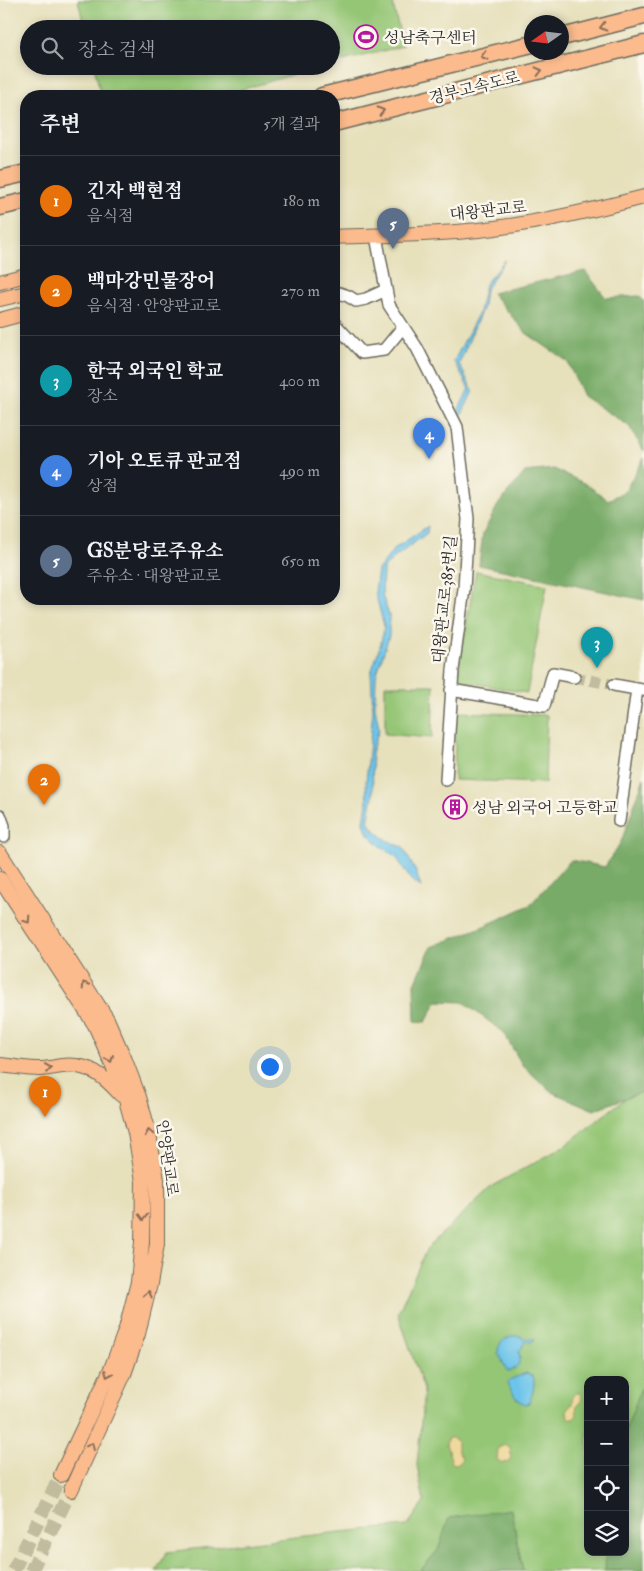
<!DOCTYPE html>
<html lang="ko">
<head>
<meta charset="utf-8">
<style>
	:root { --surface:#171b24; --page:#242831; --text:#f1f3f6; --muted:#9ea1a6; --line:#363941; --accent:#d690ce }
	body { margin:0; font-family:"IM FELL Double Pica","Noto Serif KR",serif; background:var(--page); color:var(--text) }
	.controls { position:absolute; right:15px; bottom:15px; display:grid; overflow:hidden; border-radius:10px; box-shadow:0 2px 8px #0003 }
	.controls button { width:45px; height:45px; display:grid; place-items:center; padding:0; border:0; border-bottom:1px solid var(--line); background:var(--surface); color:var(--text); font:25px sans-serif }
	.compass { position:absolute; left:524px; top:15px; width:45px; height:45px; border-radius:50%; background:var(--surface); box-shadow:0 2px 8px #0003; rotate:256deg }
	.you { position:absolute; left:269px; top:1066px; width:18px; height:18px; margin:-12px; border:4px solid #fff; border-radius:50%; background:#1a73e8; box-shadow:0 0 0 8px #1a73e833 }
	.badge { display:grid; place-items:center; width:32px; height:32px; border-radius:50%; background:var(--accent); color:#fff; font-size:16px; font-weight:700 }
	.pin { position:absolute; translate:-50% -41px; filter:drop-shadow(0 1px 2px #0008) }
	.pin::after { content:''; position:absolute; top:26px; width:18px; height:15px; background:inherit; clip-path:polygon(0 0,100% 0,50% 100%) }
	.list { margin:0; padding:0; list-style:none }
	h2 { display:flex; justify-content:space-between; align-items:center; height:65px; margin:0; padding:0 20px; font-size:21px }
	h2 small { font-size:16px; font-weight:400; color:var(--muted) }
	.list li { display:grid; grid-template-columns:32px 1fr auto; gap:15px; align-items:center; box-sizing:border-box; height:90px; padding:0 20px; border-top:1px solid var(--line) }
	.list b { display:block; font-size:19px; white-space:nowrap }
	.list p { margin:0; font-size:16px; white-space:nowrap; color:var(--muted) }
	.list em { font-size:16px; font-style:normal; color:var(--muted) }
	.icon { flex:none; width:28px; height:28px; fill:none; stroke:currentColor; stroke-width:2; stroke-linecap:round; stroke-linejoin:round }
	.map { position:relative; flex:none; width:644px; height:1571px; overflow:hidden }
	.search { position:absolute; background:var(--surface); box-shadow:0 2px 8px #0003; left:20px; top:20px; width:320px; height:55px; display:flex; align-items:center; gap:12px; box-sizing:border-box; padding:0 18px; border-radius:28px; color:var(--muted); font-size:19px }
	.panel { position:absolute; background:var(--surface); box-shadow:0 2px 8px #0003; left:20px; top:90px; width:320px; height:515px; border-radius:20px }
	.map>svg:first-child { display:block }
	.green { fill:#95c676; stroke:#607850 }
	.forest { fill:#78ab67; stroke:#526b49 }
	.sand { fill:#eeda9e; stroke:#8c8264 }
	.water { fill:#6dc4ea; stroke:#4c788a }
	.lines { fill:none; stroke-linecap:round; stroke-linejoin:round }
	.minor-tunnel { stroke:#c1bc9e; stroke-width:11; stroke-dasharray:11 5.5; stroke-linecap:butt }
	.major-tunnel { stroke:#c1bc9e; stroke-width:14; stroke-dasharray:14 7; stroke-linecap:butt }
	.minor-casing { stroke:#6c6a5d; stroke-width:14 }
	.major-casing { stroke:#6c6a5d; stroke-width:16 }
	.highway-casing { stroke:#6c6a5d; stroke-width:19 }
	.minor { stroke:#fff; stroke-width:11 }
	.major { stroke:#fbbb8d; stroke-width:14 }
	.highway { stroke:#fbbb8d; stroke-width:16 }
	.oneway { stroke:#896c57 }
	.labels { text-anchor:middle; stroke-width:5; stroke-linejoin:round; paint-order:stroke }
	.poi-label { font-size:16px; fill:#2b2b2b; stroke:#fbf7ec; text-anchor:start }
	.street-label { font-size:16px; fill:#2b2b2b; stroke:#fbf7ec }
</style>
</head>
<body>
<div class="map">
<svg width="644" height="1571" viewBox="0 0 644 1571">
	<rect width="100%" height="100%" fill="#fbf7ec"/>
	<filter id="ink" filterUnits="userSpaceOnUse"><feTurbulence type="fractalNoise" baseFrequency=".02" numOctaves="2"/><feDisplacementMap in="SourceGraphic" scale="10" xChannelSelector="R" yChannelSelector="G"/><feConvolveMatrix kernelMatrix="1 2 1 2 8 2 1 2 1" color-interpolation-filters="sRGB"/></filter>
	<filter id="wash" filterUnits="userSpaceOnUse"><feTurbulence type="fractalNoise" baseFrequency=".0096" numOctaves="4" result="noise"/><feDisplacementMap in="SourceGraphic" scale="20" xChannelSelector="R" yChannelSelector="G"/><feGaussianBlur stdDeviation="1.12" result="paint"/><feColorMatrix in="noise" values="0 0 0 0 0 0 0 0 0 0 0 0 0 0 0 0 0 1.4 0 .05"/><feComposite in="paint" operator="in"/></filter>
	<g filter="url(#wash)">
		<rect width="100%" height="100%" fill="#e6e0bb"/>
		<path class="green" d="M 78,0 L 392,0 L 403,46 L 331,64 L 331,29 L 85,29 Z
			M 94,66 L 322,66 L 220,96 L 101,96 Z
			M 476,571 L 547,585 L 527,693 L 456,680 Z
			M 385,685 L 434,685 L 432,738 L 385,734 Z
			M 456,712 L 547,715 L 545,783 L 454,780 Z
			M 644,1084 L 644,1443 L 625,1491 L 625,1380 L 588,1380 L 588,1552 L 622,1552 L 622,1571 L 156,1571 L 167,1552 L 340,1532 L 407,1526 L 424,1502 L 417,1465 L 424,1390 L 398,1313 L 427,1248 L 492,1186 L 563,1147 Z"/>
		<path class="forest" d="M 585,271 L 606,298 L 639,296 L 644,301 L 644,451 L 629,426 L 583,396 L 567,361 L 526,333 L 492,293 Z
			M 644,458 L 644,600 L 479,565 L 483,533 L 498,505 L 525,472 L 554,469 L 586,484 L 608,500 L 625,491 Z
			M 644,778 L 644,1091 L 594,1110 L 552,1092 L 523,1066 L 503,1032 L 463,1002 L 437,1001 L 426,1022 L 415,1021 L 414,986 L 431,947 L 482,927 L 530,905 L 571,860 L 605,867 L 621,842 Z
			M 644,1380 L 644,1571 L 605,1571 L 606,1552 L 625,1552 L 625,1432 Z
			M 511,1509 L 523,1571 L 420,1571 L 438,1550 L 449,1518 Z"/>
		<path class="sand" d="M 577,1393 L 580,1393 L 582,1400 C 581,1402 578,1403 577,1406 C 575,1411 581,1420 568,1418 L 567,1410 L 572,1404 L 573,1395 Z
			M 448,1438 L 453,1438 L 457,1442 L 457,1450 L 462,1458 L 460,1463 L 455,1464 L 452,1463 L 446,1444 Z
			M 505,1445 L 510,1448 L 511,1457 L 508,1462 L 502,1463 L 497,1460 L 498,1448 Z"/>
		<path class="water" d="M 505,260 L 485,290 L 483,307 L 459,364 L 473,391 L 461,416 L 459,414 L 459,409 L 469,389 L 454,361 L 479,312 L 485,284 Z
			M 428,526 L 427,533 L 394,558 L 383,569 L 382,595 L 389,615 L 389,636 L 376,676 L 375,707 L 379,729 L 372,750 L 373,796 L 368,821 C 378,836 387,841 403,847 L 416,872 L 421,887 L 411,880 L 395,855 L 383,848 L 368,834 L 364,822 L 367,803 L 366,782 L 373,711 L 371,673 L 381,643 L 384,626 L 375,592 L 378,570 L 394,549 Z
			M 511,1336 L 521,1336 L 523,1339 L 534,1339 L 534,1340 L 532,1342 L 524,1342 L 523,1346 L 519,1352 C 521,1361 519,1366 511,1371 L 507,1371 L 498,1352 C 498,1344 504,1339 511,1336 Z
			M 526,1373 L 533,1376 C 536,1384 532,1395 529,1403 L 525,1404 L 516,1398 L 507,1384 L 509,1380 Z"/>
	</g>
	<g filter="url(#ink)">
		<g class="lines">
			<path class="minor-tunnel" d="M 574,677 L 614,685"/>
			<path class="major-tunnel" d="M 13,1571 L 61,1475
				M 31,1571 L 71,1490"/>
			<g class="minor-casing">
				<path id="minor" d="M 376,236 L 389,305 L 417,348 L 457,427 L 468,519 L 464,589 L 453,670 L 446,780
					M 334,297 L 339,293 L 348,296 L 356,301 L 366,299 L 386,290
					M 334,323 L 362,353 L 384,350 L 403,327
					M 614,685 L 642,690
					M 451,690 L 544,706 L 553,673 L 574,677
					M 0,815 L 4,826 L 4,837
					M 619,821 L 637,689"/>
			</g>
			<g class="major-casing">
				<path id="major" d="M 334,237 C 382,235 431,235 479,230 C 535,224 590,211 644,197
					M 0,282 L 26,275
					M 0,299 L 26,293
					M 0,320 L 26,313
					M 0,853 L 107,1019 L 125,1060 L 139,1097 L 148,1129 L 157,1180 L 157,1244 L 150,1284 L 138,1334 L 124,1374 L 71,1490
					M 0,879 L 95,1025 L 113,1066 L 126,1100 L 135,1133 L 143,1181 L 142,1242 L 138,1282 L 126,1329 L 111,1369 L 61,1475
					M 0,1065 C 13,1066 26,1069 39,1069 C 46,1069 54,1067 62,1066 C 89,1063 104,1076 121,1095"/>
			</g>
			<g class="highway-casing">
				<path id="highway" d="M 562,37 L 644,16
					M 322,96 L 532,44
					M 334,123 L 644,44
					M 0,179 L 26,173
					M 0,207 L 26,201"/>
			</g>
			<use href="#minor" class="minor"/>
			<use href="#major" class="major"/>
			<use href="#highway" class="highway"/>
		</g>
		<defs><path id="oneway-chevron" d="M-2-3.5L2.5 0L-2 3.5" fill="none" stroke-width="1.6" stroke-linecap="round" stroke-linejoin="round" transform="scale(1.25)"/></defs>
		<g class="oneway">
			<use href="#oneway-chevron" transform="translate(603 27) rotate(166)"/>
			<use href="#oneway-chevron" transform="translate(484 56) rotate(166)"/>
			<use href="#oneway-chevron" transform="translate(539 71) rotate(-14)"/>
			<use href="#oneway-chevron" transform="translate(381 111) rotate(-14)"/>
			<use href="#oneway-chevron" transform="translate(27 920) rotate(57)"/>
			<use href="#oneway-chevron" transform="translate(85 985) rotate(-123)"/>
			<use href="#oneway-chevron" transform="translate(110 1059) rotate(66)"/>
			<use href="#oneway-chevron" transform="translate(48 1068) rotate(-8)"/>
			<use href="#oneway-chevron" transform="translate(149 1133) rotate(-101)"/>
			<use href="#oneway-chevron" transform="translate(143 1217) rotate(91)"/>
			<use href="#oneway-chevron" transform="translate(148 1294) rotate(-77)"/>
			<use href="#oneway-chevron" transform="translate(108 1374) rotate(114)"/>
			<use href="#oneway-chevron" transform="translate(91 1446) rotate(-65)"/>
		</g>
	</g>
	<defs>
		<g id="stadium-ring" transform="scale(1.25)"><circle r="9.5" fill="#fbf7ec" stroke="#b5179e" stroke-width="1.5"/><path d="M0-5a6.5 5 0 1 0 0 10a6.5 5 0 1 0 0-10ZM-3.5-1.8h7v3.6h-7Z" fill="#b5179e"/></g>
		<g id="building-ring" transform="scale(1.25)"><circle r="9.5" fill="#fbf7ec" stroke="#b5179e" stroke-width="1.5"/><path d="M-4-6H4V6H1V3H-1V6H-4ZM-2.5-4.3h1.7v1.8h-1.7ZM.8-4.3h1.7v1.8H.8ZM-2.5-1h1.7V.8h-1.7ZM.8-1h1.7V.8H.8Z" fill="#b5179e"/></g>
	</defs>
	<g fill-rule="evenodd">
		<use href="#stadium-ring" x="366" y="37"/>
		<use href="#building-ring" x="455" y="807"/>
	</g>
	<g class="labels">
		<g class="poi-label">
			<text x="384" y="43">성남축구센터</text>
			<text x="472" y="813">성남 외국어 고등학교</text>
		</g>
		<g class="street-label">
			<text transform="translate(474 87) rotate(-14)" y="6">경부고속도로</text>
			<text transform="translate(488 210) rotate(-6)" y="6">대왕판교로</text>
			<text transform="translate(444 599) rotate(-84)" y="6">대왕판교로385번길</text>
			<text transform="translate(168 1158) rotate(82)" y="6">안양판교로</text>
		</g>
	</g>
</svg>
<div class="controls">
<button>+</button>
<button>−</button>
<button><svg class="icon" aria-label="locate" viewBox="0 0 24 24"><circle cx="12" cy="12" r="6"/><path d="M12 2v4M12 18v4M2 12h4M18 12h4"/></svg></button>
<button><svg class="icon" aria-label="layers" viewBox="0 0 24 24"><path d="M12 4l9 5-9 5-9-5zM3 14l9 5 9-5"/></svg></button>
</div>
<svg class="compass" viewBox="-18 -18 36 36"><path d="M0-13l5 13h-10z" fill="#e53935"/><path d="M0 13l5-13h-10z" fill="#9ea1a6"/></svg>
<div class="you"></div>
<div class="pin badge" style="left:45px;top:1117px;background:#e8710a">1</div>
<div class="pin badge" style="left:44px;top:805px;background:#e8710a">2</div>
<div class="pin badge" style="left:597px;top:668px;background:#0f9aa8">3</div>
<div class="pin badge" style="left:429px;top:459px;background:#3f7fe0">4</div>
<div class="pin badge" style="left:393px;top:249px;background:#5c6f8a">5</div>
<div class="search"><svg class="icon" aria-label="search" viewBox="0 0 24 24"><circle cx="10" cy="10" r="6"/><path d="M15 15l6 6"/></svg>장소 검색</div>
<section class="panel">
<h2>주변<small>5개 결과</small></h2>
<ul class="list">
<li><span class="badge" style="background:#e8710a">1</span><div><b>긴자 백현점</b><p>음식점</p></div><em>180 m</em></li>
<li><span class="badge" style="background:#e8710a">2</span><div><b>백마강민물장어</b><p>음식점 · 안양판교로</p></div><em>270 m</em></li>
<li><span class="badge" style="background:#0f9aa8">3</span><div><b>한국 외국인 학교</b><p>장소</p></div><em>400 m</em></li>
<li><span class="badge" style="background:#3f7fe0">4</span><div><b>기아 오토큐 판교점</b><p>상점</p></div><em>490 m</em></li>
<li><span class="badge" style="background:#5c6f8a">5</span><div><b>GS분당로주유소</b><p>주유소 · 대왕판교로</p></div><em>650 m</em></li>
</ul>
</section>
</div>
</body>
</html>
